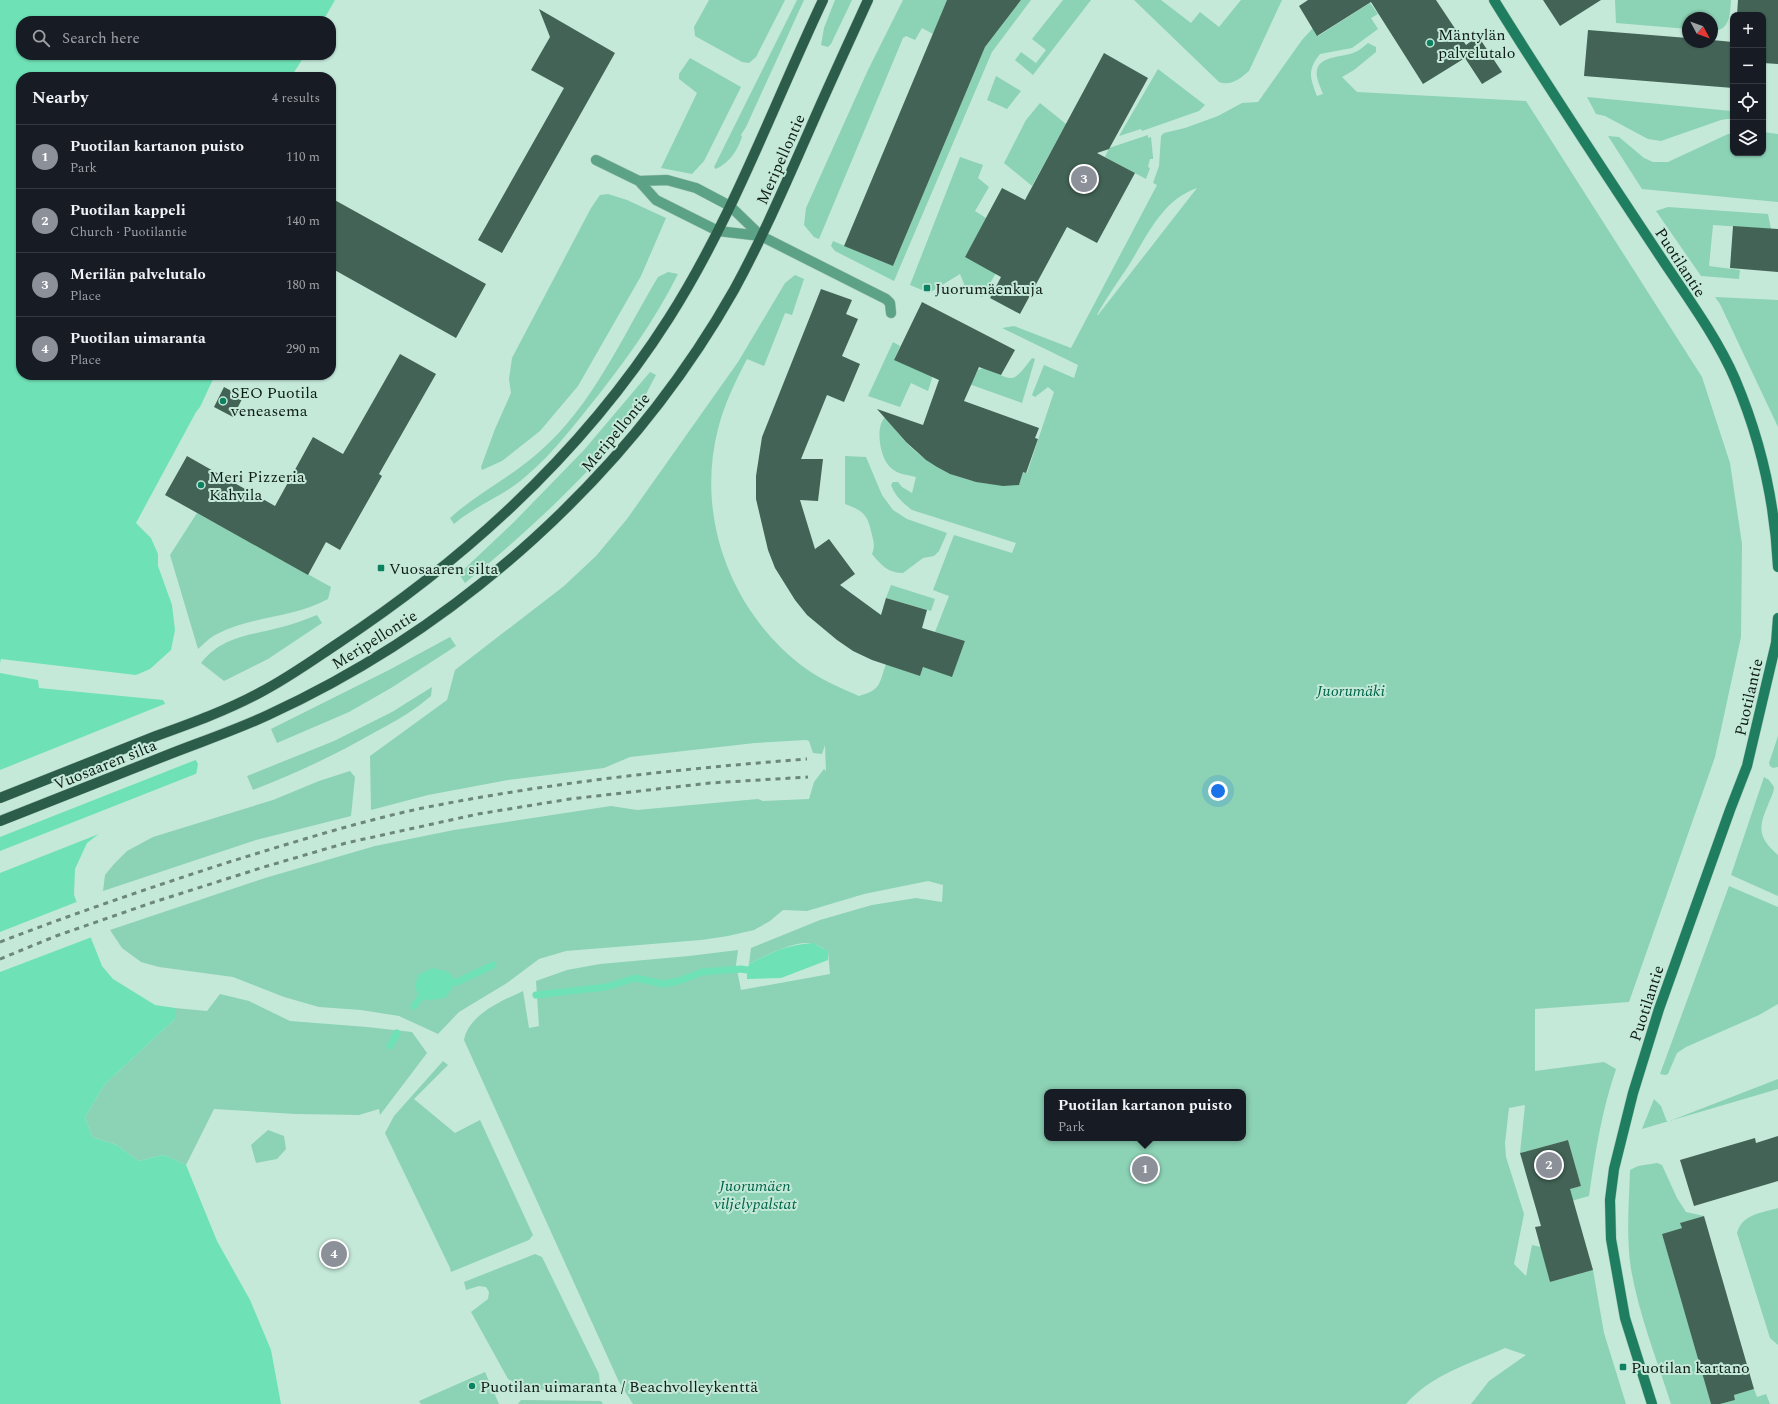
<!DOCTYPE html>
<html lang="en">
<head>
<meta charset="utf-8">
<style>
	:root { --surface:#171b24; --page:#20242c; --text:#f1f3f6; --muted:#9ea1a6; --line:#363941; --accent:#8c9099 }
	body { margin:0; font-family:Spectral,serif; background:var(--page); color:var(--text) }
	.controls { position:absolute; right:12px; top:12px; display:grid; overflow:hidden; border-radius:8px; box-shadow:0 1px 3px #0004 }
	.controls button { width:36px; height:36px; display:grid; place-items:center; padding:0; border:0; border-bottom:1px solid var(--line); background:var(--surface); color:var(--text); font:20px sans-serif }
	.compass { position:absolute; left:1682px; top:12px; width:36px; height:36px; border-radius:50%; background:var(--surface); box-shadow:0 1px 3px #0004; rotate:131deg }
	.you { position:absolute; left:1218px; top:791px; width:14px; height:14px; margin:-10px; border:3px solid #fff; border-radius:50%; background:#1a73e8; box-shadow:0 0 0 6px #1a73e833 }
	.badge { display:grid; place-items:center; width:26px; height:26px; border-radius:50%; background:var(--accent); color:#fff; font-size:13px; font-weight:700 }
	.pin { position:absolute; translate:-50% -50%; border:2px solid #fff; box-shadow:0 1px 4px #0006 }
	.popup { position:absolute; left:1044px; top:1089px; width:202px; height:52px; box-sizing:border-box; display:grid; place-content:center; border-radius:8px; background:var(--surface); filter:drop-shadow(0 1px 3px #0005); font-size:13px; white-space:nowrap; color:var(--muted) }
	.popup b { font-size:15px; color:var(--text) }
	.popup::after { content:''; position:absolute; left:50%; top:100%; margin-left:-8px; border:8px solid transparent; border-top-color:var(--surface) }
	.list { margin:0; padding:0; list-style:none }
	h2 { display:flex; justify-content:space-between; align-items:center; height:52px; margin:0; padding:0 16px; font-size:17px }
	h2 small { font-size:13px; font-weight:400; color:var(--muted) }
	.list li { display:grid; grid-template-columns:26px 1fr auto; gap:12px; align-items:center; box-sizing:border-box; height:64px; padding:0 16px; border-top:1px solid var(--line) }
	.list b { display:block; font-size:15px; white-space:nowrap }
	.list p { margin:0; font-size:13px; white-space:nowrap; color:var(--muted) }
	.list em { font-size:13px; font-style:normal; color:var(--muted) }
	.icon { flex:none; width:22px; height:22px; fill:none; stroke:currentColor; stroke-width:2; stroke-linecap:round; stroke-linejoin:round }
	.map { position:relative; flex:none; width:1778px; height:1404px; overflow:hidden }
	.search { position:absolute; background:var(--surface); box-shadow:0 1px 3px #0004; left:16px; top:16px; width:320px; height:44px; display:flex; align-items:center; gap:10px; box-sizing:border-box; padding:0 14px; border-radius:16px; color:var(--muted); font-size:15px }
	.panel { position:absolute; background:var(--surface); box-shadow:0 1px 3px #0004; left:16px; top:72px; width:320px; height:308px; border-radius:16px }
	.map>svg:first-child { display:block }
	.green { fill:#8cd2b5; fill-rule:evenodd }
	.water { fill:#6ee1b6 }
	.pier { fill:#c4e9d9 }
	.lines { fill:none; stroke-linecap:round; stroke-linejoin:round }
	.stream { stroke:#6ee1b6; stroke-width:7 }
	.building { fill:#426355 }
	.street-casing { stroke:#a3c4b6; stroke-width:11 }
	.secondary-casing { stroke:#a3c4b6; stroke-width:11 }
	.primary-casing { stroke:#a3c4b6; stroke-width:11 }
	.street { stroke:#5ca286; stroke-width:10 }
	.secondary { stroke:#1e7e5f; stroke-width:10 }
	.primary { stroke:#2c5d4a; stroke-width:10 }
	.rail { stroke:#6d877c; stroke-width:3; stroke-dasharray:5 5; stroke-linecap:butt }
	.poi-dot { fill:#0d8261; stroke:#c4e9d9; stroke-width:1.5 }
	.labels { text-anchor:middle; stroke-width:4; stroke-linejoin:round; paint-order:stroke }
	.poi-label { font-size:16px; fill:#0f1d17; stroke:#c4e9d9; text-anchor:start }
	.street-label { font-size:16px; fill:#0f1d17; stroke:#c4e9d9 }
	.park-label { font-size:16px; font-style:italic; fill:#016449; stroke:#c4e9d9 }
</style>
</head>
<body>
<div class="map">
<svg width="1778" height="1404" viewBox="0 0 1778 1404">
	<rect width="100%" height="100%" fill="#c4e9d9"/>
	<path class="green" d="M 709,0 L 785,0 L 756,57 L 749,63 L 742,62 L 695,36 L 694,27 Z
		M 797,0 L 804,0 L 746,127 L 741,135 L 742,137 C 737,151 730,162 716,169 L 714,167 Z
		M 835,0 L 852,0 L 831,44 L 828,47 L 821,45 L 824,28 Z
		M 903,0 L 947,0 L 933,34 L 922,28 L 915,40 L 906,36 L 903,38 L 819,239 L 814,237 L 804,225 L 806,208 L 868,70 Z
		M 1021,0 L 1031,0 L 992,52 L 894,281 L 835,251 L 831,246 L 833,241 L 893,266 L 985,47 Z
		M 1063,0 L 1091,0 L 1033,75 L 1015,60 L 1021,52 L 1036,63 L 1046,50 L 1032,39 Z
		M 1134,0 L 1161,0 L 1191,23 L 1200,12 L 1219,27 L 1241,0 L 1282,0 L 1249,71 C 1240,79 1231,86 1219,82 Z
		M 1615,0 L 1731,0 C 1730,14 1730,31 1712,31 L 1712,18 L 1688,18 L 1688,29 L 1616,23 Z
		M 1370,3 L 1378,14 L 1371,18 L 1378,29 L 1352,48 L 1320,54 C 1307,70 1310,78 1317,96 L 1323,94 C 1320,86 1314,75 1318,67 C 1323,56 1343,57 1353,53 C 1359,51 1363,47 1368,43 L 1376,47 L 1376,52 L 1354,70 L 1342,77 L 1357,92 L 1526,101 L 1702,377 L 1730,463 L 1742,544 L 1741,637 L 1715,757 L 1629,1002 L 1535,1009 L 1535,1071 L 1604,1062 L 1616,1069 C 1602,1110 1595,1153 1589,1196 L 1568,1202 L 1565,1190 L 1581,1186 L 1568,1140 L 1520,1153 L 1525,1105 L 1509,1108 L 1505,1143 L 1506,1157 L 1524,1214 L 1514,1264 L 1526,1276 L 1532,1245 L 1541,1247 L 1550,1282 L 1593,1270 L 1604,1333 L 1626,1404 L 1471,1404 L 1489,1381 L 1526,1355 L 1505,1348 C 1470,1364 1432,1374 1406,1404 L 633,1404 L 619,1382 L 464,1040 C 469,1014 502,1001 523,991 L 529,1028 L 539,1026 L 536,981 L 567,970 L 600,964 L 689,956 L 738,950 L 736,965 L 741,990 L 830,974 L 828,951 C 824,949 819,945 814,944 C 797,939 765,956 749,964 L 751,948 L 820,920 L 872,905 L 916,898 L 942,902 L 943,885 L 928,881 L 864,894 L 807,911 L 783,910 L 770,921 L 754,930 L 728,936 L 701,940 L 566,951 L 539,959 L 507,983 L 459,1012 L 438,1034 L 399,1016 L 361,1010 L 319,1007 L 284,997 L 233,977 L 159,967 L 141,962 L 122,948 L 110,930 L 265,878 L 375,846 L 454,830 L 611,806 L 637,810 L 758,799 L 763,801 L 809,799 L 814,782 L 824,769 L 826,771 L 825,745 L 822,754 L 813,753 L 809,741 L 806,740 L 755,743 L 630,757 L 604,768 L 508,780 L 428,795 L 371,810 L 370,756 L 447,700 L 455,670 L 564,586 L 596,556 L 627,519 L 738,362 L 785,283 L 795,275 L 804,279 L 792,315 L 785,313 L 764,366 L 747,359 C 735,382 724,405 718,429 C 695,518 732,614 805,668 C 821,680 841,688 859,696 C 881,690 879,684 886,664 L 920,676 L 923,667 L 952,676 L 965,641 L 935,632 L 949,596 L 933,590 L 954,535 L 1012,553 L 1016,543 L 912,510 C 903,503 895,496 891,485 L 893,482 L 898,482 L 902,487 L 912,493 L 916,477 C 908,475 896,474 890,467 C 881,459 877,435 881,424 C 882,421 884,418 886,416 C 916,465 962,487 1019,485 L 1023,472 L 1027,473 L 1054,392 L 1048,387 L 1035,397 L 1032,395 L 1044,365 L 1074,378 L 1078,365 L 1002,328 L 1014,326 L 1071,348 L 1157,185 L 1153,183 L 1159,166 L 1161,136 L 1164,133 L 1185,128 L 1218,116 L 1242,103 L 1258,102 L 1302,40 L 1313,28 L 1318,36 ZM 1197,188 L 1098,315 L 1097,315 C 1106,298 1118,282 1129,265 C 1147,236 1162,200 1197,188 ZM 1047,1092 L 1243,1092 L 1243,1138 L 1047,1138 Z
		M 690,58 L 741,87 L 704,161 L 692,174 L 661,168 L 697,93 L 679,79 L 679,74 Z
		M 1158,69 L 1205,105 L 1199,111 L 1142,131 L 1141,129 L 1119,136 Z
		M 996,76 L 1021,91 L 1007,109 L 987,100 Z
		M 1587,97 L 1731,111 L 1733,111 L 1733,118 L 1721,120 L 1661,141 L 1648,139 L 1605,116 L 1596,114 Z
		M 1040,103 L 1066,124 L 1032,186 L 1004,163 L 1026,120 Z
		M 1763,132 L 1778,134 L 1778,202 L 1642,189 L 1608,136 L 1619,137 L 1644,158 L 1653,162 L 1668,162 L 1728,134 L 1733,134 L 1733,153 L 1763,153 Z
		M 1148,135 L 1148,138 L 1151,137 L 1153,157 L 1153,159 L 1150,159 L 1148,167 L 1150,168 L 1146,179 L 1105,157 L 1109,148 Z
		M 960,157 L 983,165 L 978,178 L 989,187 L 975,211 L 986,218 L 965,257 L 996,273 L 982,297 L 966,289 L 960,274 L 929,293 L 910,285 Z
		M 608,194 L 627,200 L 666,218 L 641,276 L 578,386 L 540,431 L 502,461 L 482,470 L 481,467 L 495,429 L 511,393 L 509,379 L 512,358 L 591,208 L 600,195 Z
		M 1668,207 L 1768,214 L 1771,229 L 1713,225 L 1709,266 L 1740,270 L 1739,279 L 1701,276 L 1656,211 Z
		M 668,272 L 678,274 C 654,322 622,366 588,408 C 569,432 549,457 525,477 C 504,496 476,505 454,524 L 450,518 C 477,493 511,477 538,453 C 592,407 622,337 658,277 Z
		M 1715,297 L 1778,300 L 1778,427 L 1720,304 Z
		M 893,342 L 900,346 L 894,360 L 937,362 L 928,391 L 911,383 L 900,407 L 868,396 Z
		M 1032,358 L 1035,359 L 1022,403 L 941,374 L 973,380 L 978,370 L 983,368 C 1014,379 1010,387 1032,358 Z
		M 650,372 L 656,375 C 648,389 641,406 632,420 C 620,436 606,451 592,466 C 553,508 510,546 465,583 L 459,574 L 514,522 L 584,450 Z
		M 845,456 L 866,457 L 882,495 L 893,510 L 907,519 L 947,533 L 939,551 L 934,556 L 923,558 L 903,573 C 888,573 881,565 872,554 C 875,547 874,543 872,535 C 868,515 864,511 845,504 Z
		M 197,513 L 331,587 L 328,599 C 293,618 252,616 217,634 C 210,637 204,644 198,649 L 170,555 Z
		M 891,585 L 935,599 L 931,611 L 886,598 Z
		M 317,615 L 322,623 L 268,659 L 224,681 L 201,663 C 222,636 252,635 282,627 C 294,624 306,619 317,615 Z
		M 450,637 L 456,646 L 391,688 L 349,712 L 277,743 L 271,729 L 389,670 Z
		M 432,687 L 431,696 C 415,710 396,721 377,731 C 337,754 297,773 253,790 L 247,776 L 334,741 L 392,712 Z
		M 1778,736 L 1778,767 L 1773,768 L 1770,766 L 1769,763 Z
		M 350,771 L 355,777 L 351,816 L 256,840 L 103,891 L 105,875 L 114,864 L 127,851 L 153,837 L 273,800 L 319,781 Z
		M 1764,777 L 1769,780 L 1774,787 C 1774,793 1770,799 1768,805 C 1758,828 1758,838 1778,855 L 1778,896 L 1731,875 Z
		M 1729,886 L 1778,907 L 1778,1004 L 1759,1015 L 1686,1047 L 1677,1053 L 1668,1074 L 1665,1075 L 1660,1074 Z
		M 220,994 L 249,1001 L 290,1021 L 367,1027 L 412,1032 L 427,1053 L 380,1115 L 379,1109 L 359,1115 L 296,1114 L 214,1109 L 186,1165 L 164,1155 L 138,1161 L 117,1145 L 92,1137 L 85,1117 L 105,1084 L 175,1019 L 175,1008 L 207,1011 Z
		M 443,1061 L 448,1065 L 414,1099 L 455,1133 L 480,1120 L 533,1235 L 529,1240 L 451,1272 L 450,1268 L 385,1133 L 394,1116 Z
		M 1778,1079 L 1778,1089 L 1642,1129 L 1654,1099 L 1661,1106 L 1667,1122 Z
		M 268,1130 L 284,1136 L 286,1149 L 277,1159 L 256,1163 L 251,1145 Z
		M 1657,1163 L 1662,1165 L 1677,1198 L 1686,1212 L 1704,1216 L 1681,1223 L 1682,1228 L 1662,1234 L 1711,1404 L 1671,1404 C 1657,1360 1639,1315 1631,1269 C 1626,1235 1629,1204 1630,1170 L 1638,1166 Z
		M 1778,1208 L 1778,1345 L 1770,1338 L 1737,1233 C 1742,1214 1762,1213 1778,1208 Z
		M 535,1254 L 542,1257 L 599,1374 L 600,1385 L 582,1388 L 546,1390 L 525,1388 L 508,1379 L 471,1312 L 488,1299 L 489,1292 L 486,1287 L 479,1286 L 466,1290 L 464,1282 Z
		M 485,1372 L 499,1404 L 421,1404 L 419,1401 Z
		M 1754,1389 L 1757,1397 L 1766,1394 L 1770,1404 L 1720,1404 L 1735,1400 L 1734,1395 Z
		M 521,1400 L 601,1401 L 603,1404 L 518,1404 Z"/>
	<path class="water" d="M 0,0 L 335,0 L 323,21 L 21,21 L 21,55 L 305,55 L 291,77 L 21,77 L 21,375 L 215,375 L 200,407 L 196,412 L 136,523 L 151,538 L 158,554 L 158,566 L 172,605 L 175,630 L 171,650 L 150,669 L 136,675 L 1,659 L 0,663 Z
		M 0,673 L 38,680 L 39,688 L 163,700 L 198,764 L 196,775 L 109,826 L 87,843 L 75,869 L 74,895 L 102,966 L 113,979 L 155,1005 L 175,1008 L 175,1019 L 105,1084 L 85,1117 L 92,1137 L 117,1145 L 138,1161 L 164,1155 L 186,1165 L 217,1241 L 250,1300 L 271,1350 L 281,1404 L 0,1404 Z
		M 813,943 L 828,951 L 828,960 L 781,978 L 747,979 L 747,970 L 749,964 C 773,952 786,945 813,943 Z
		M 432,968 L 449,972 L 457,982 L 445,998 L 429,1000 L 419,999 L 415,986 L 418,975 Z"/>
	<path class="pier" d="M 167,703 L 198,759 L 0,837 L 0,770 Z
		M 198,773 L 190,790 L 110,828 L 104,832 L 0,873 L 0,851 Z
		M 79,901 L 92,937 L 0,972 L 0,932 Z"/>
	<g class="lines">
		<path class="stream" d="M 457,982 L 493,965
			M 536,995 L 606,987 L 635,978 L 664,984 L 679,981 L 702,972 L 741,969 L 747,970
			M 414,1006 L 419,999
			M 390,1046 L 397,1033"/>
	</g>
	<path class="building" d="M 947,0 L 1021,0 L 985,47 L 893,266 L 844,246 Z
		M 1308,0 L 1436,0 L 1466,45 L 1478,36 L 1502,72 L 1482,84 L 1465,58 L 1423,84 L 1371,2 L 1317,36 L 1299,6 Z
		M 1543,0 L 1601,0 L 1560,26 Z
		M 1738,0 L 1778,0 L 1778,64 L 1763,63 L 1763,15 L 1737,15 Z
		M 539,9 L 615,53 L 502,253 L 478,240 L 564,88 L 531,70 L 550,37 Z
		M 1588,30 L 1688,38 L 1688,42 L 1712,42 L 1712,40 L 1733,42 L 1733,88 L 1584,76 Z
		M 1104,53 L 1148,78 L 1109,149 L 1097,153 L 1135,173 L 1097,243 L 1067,227 L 1020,314 L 990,298 L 1001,277 L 965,257 L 1002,188 L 1025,200 Z
		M 331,198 L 486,284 L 456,338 L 331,268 Z
		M 1733,226 L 1778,229 L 1778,272 L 1730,268 Z
		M 821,289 L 852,300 L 846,314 L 858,319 L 842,356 L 860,364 L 844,402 L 827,395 L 801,459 L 823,459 L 818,501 L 800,500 L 815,549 L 829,539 L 855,574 L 840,585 L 881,615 L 886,598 L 927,610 L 922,628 L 965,641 L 952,677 L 923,667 L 920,676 L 872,660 L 853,651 L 837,640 L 807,615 L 795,600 L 775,568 L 768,550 L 756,499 L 756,476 L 762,437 Z
		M 922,302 L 1015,350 L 1001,375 L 979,367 L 964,401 L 1039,428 L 1035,438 L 1038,439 L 1026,473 L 1023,472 L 1019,485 L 1003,486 L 976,482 L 950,474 L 937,467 L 926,460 L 906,442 L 877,409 L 923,425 L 939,380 L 894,360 Z
		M 400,354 L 436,374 L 379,474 L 382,476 L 340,550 L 326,542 L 308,575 L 165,495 L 187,456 L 275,506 L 313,437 L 343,454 Z
		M 224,387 L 243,397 L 233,417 L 214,407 Z
		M 1778,1136 L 1778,1181 L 1694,1206 L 1680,1160 L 1755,1138 L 1756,1143 Z
		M 1568,1140 L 1581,1186 L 1570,1189 L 1593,1270 L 1550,1282 L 1535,1227 L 1541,1226 L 1520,1153 Z
		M 1704,1216 L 1754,1389 L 1734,1395 L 1735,1400 L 1720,1404 L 1711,1404 L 1662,1234 L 1682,1228 L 1680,1223 Z"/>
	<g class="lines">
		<g class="street-casing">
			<path id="street" d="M 596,160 L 639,181 L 656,200 L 718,231 L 761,236
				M 639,181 L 667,180 L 696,188 L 730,206 L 761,236 L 886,299 L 890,303 L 891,313"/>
		</g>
		<g class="secondary-casing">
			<path id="secondary" d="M 1494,0 C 1546,84 1601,167 1656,250 C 1682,290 1716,335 1735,379 C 1760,438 1775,504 1778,567
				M 1652,1404 L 1625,1318 L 1611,1239 L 1610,1200 L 1614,1169 L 1633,1093 L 1659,1009 L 1730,810 L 1747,766 L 1776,643 L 1778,618"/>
		</g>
		<g class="primary-casing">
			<path id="primary" d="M 0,798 C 52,777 104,757 156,736 C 192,723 228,710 261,692 C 288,678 313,660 337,644 C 467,558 585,450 669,318 C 732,219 773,106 823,0
				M 0,821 C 58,798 117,775 175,752 C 206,740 238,729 268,715 C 460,627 630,474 734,290 C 762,239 785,185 809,131 C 828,87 848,44 868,0"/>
		</g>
		<use href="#street" class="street"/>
		<use href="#secondary" class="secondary"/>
		<use href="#primary" class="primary"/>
		<path class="rail" d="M 0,942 C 75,913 152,887 229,862 C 291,843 354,823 418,809 C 546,783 676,769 807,759
			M 0,959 L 56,936 L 154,902 L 264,867 L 346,843 L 478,814 L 570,799 L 710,783 L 808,777"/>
	</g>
	<g class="poi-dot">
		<circle cx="1430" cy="43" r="4"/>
		<rect x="923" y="284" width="8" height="8" rx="2"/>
		<circle cx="223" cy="401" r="4"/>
		<circle cx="201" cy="485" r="4"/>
		<rect x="377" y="564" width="8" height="8" rx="2"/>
		<rect x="1619" y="1363" width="8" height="8" rx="2"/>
		<circle cx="472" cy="1386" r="4"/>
	</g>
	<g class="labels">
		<g class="poi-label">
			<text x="1438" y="40">Mäntylän<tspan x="1438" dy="18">palvelutalo</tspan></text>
			<text x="935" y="294">Juorumäenkuja</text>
			<text x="231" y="398">SEO Puotila<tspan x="231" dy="18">veneasema</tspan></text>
			<text x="209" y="482">Meri Pizzeria<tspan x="209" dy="18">Kahvila</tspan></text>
			<text x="389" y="574">Vuosaaren silta</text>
			<text x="1631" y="1373">Puotilan kartano</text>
			<text x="480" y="1392">Puotilan uimaranta / Beachvolleykenttä</text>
		</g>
		<g class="street-label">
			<text transform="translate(780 159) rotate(-66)" y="6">Meripellontie</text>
			<text transform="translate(1681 262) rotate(57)" y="6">Puotilantie</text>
			<text transform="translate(615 432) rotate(-50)" y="6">Meripellontie</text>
			<text transform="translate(374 639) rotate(-32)" y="6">Meripellontie</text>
			<text transform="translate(1748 697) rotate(-77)" y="6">Puotilantie</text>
			<text transform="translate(105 764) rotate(-22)" y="6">Vuosaaren silta</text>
			<text transform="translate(1646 1003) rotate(-72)" y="6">Puotilantie</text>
		</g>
		<g class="park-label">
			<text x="1351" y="696">Juorumäki</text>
			<text x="755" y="1191">Juorumäen<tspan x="755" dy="18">viljelypalstat</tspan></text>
		</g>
	</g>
</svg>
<div class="controls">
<button>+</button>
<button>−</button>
<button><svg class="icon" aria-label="locate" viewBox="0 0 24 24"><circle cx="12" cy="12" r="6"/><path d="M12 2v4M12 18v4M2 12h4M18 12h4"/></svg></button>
<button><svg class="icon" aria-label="layers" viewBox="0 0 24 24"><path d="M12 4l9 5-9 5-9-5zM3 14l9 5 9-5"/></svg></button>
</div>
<svg class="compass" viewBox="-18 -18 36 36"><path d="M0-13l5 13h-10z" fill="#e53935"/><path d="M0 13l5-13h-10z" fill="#9ea1a6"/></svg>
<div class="you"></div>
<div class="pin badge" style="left:1145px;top:1169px">1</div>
<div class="popup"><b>Puotilan kartanon puisto</b>Park</div>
<div class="pin badge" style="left:1549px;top:1165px">2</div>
<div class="pin badge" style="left:1084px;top:179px">3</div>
<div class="pin badge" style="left:334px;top:1254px">4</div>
<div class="search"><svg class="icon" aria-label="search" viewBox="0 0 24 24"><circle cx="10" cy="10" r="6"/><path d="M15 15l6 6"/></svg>Search here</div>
<section class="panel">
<h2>Nearby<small>4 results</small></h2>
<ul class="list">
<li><span class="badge">1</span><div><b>Puotilan kartanon puisto</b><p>Park</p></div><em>110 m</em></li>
<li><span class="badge">2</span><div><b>Puotilan kappeli</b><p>Church · Puotilantie</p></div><em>140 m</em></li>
<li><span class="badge">3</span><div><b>Merilän palvelutalo</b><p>Place</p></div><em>180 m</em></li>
<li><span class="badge">4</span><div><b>Puotilan uimaranta</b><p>Place</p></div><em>290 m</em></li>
</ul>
</section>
</div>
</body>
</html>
